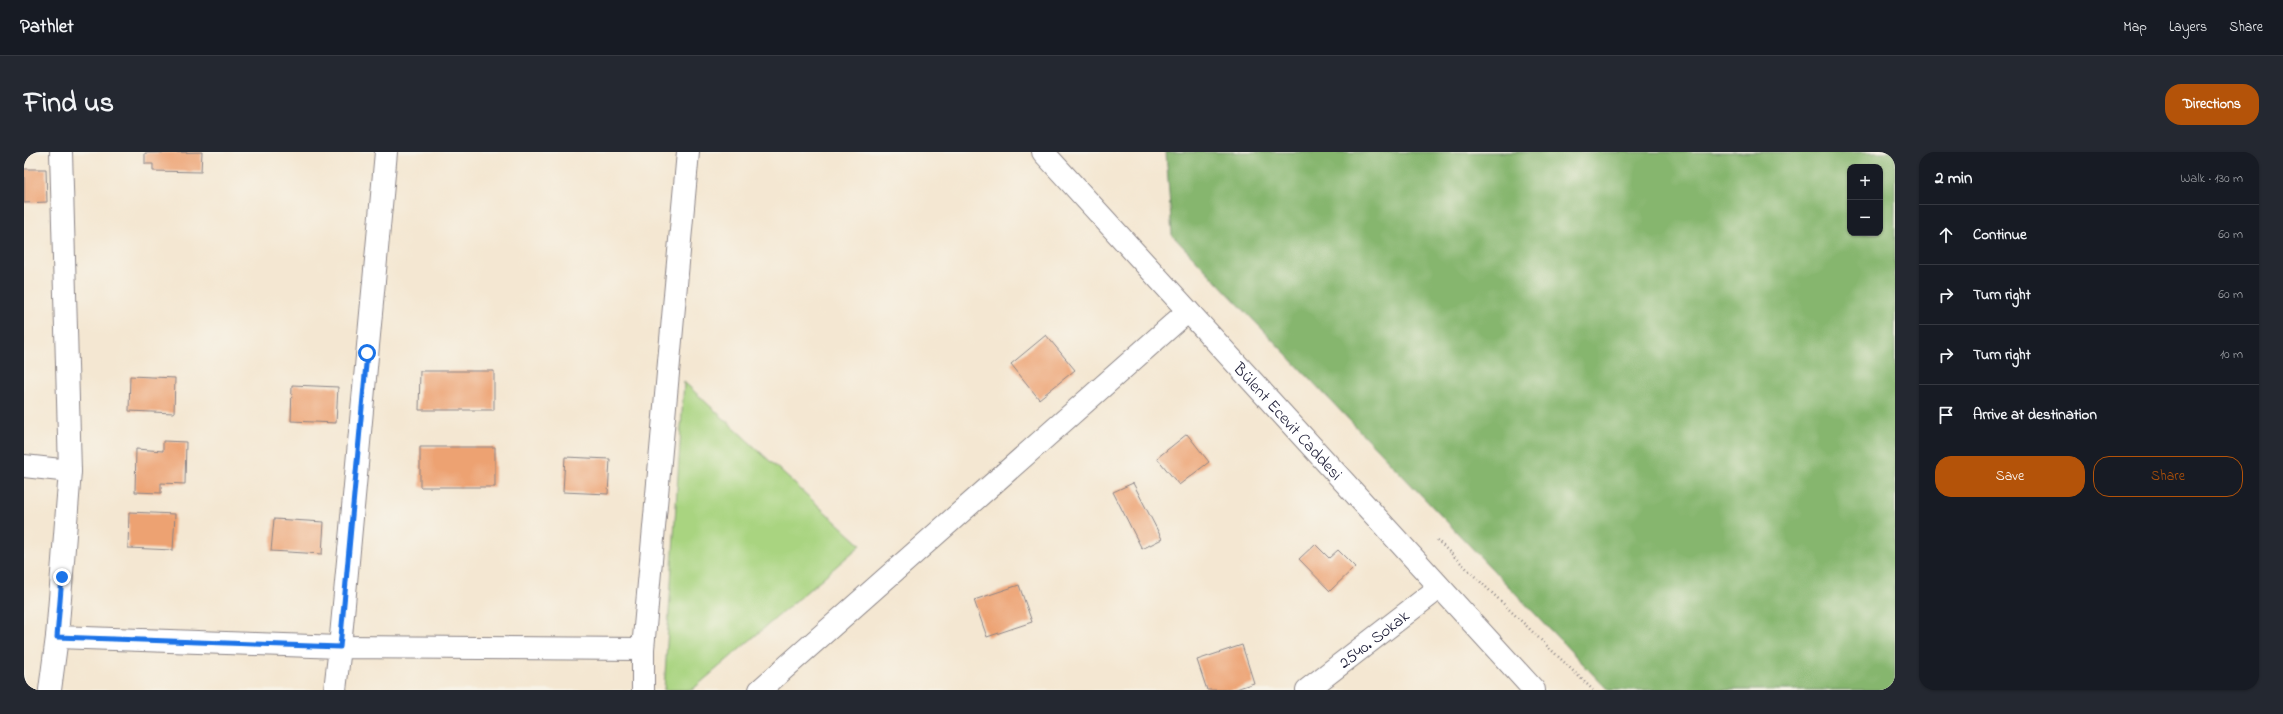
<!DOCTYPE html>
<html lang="en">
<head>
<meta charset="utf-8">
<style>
	:root { --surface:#171b24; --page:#242831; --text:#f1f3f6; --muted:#9ea1a6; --line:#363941; --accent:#b45309 }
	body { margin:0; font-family:"Indie Flower",sans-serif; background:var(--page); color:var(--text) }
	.controls { position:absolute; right:12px; top:12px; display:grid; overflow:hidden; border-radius:8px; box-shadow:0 1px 3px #0004 }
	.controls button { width:36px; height:36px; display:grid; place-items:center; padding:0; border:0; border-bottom:1px solid var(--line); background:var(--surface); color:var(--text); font:20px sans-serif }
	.stop { position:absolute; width:12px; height:12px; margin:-9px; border:3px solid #1a73e8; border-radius:50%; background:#fff }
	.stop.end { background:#1a73e8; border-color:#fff; box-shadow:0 1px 4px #0008 }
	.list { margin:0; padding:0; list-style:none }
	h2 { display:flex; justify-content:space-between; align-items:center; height:52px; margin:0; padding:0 16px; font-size:17px }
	h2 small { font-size:13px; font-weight:400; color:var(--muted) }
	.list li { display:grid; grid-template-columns:26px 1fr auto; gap:12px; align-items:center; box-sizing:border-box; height:60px; padding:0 16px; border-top:1px solid var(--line) }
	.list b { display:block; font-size:15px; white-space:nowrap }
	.list em { font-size:13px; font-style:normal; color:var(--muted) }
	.actions { display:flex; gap:8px; padding:12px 16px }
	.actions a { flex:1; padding:9px 0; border:1px solid var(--accent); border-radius:16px; text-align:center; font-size:14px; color:var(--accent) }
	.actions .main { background:var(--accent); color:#fff }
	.icon { flex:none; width:22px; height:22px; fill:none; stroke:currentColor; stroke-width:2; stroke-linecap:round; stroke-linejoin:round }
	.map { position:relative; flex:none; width:1871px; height:538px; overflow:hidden; border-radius:16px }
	header { display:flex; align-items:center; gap:24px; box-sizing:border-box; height:56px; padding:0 20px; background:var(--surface); border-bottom:1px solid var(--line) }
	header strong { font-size:19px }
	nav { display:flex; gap:22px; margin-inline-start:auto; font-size:14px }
	.intro { display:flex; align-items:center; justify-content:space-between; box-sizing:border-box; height:96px; padding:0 24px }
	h1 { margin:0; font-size:28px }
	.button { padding:10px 18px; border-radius:16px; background:var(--accent); color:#fff; font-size:14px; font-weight:700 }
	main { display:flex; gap:24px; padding:0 24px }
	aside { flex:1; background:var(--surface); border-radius:16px; box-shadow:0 1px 3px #0004 }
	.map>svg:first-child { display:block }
	.green { fill:#a9d480; stroke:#667b5e }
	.forest { fill:#86b66e; stroke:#546c54; fill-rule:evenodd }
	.building { fill:#eda272 }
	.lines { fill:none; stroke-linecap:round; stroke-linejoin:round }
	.minor-casing { stroke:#8b8486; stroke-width:24 }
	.path { stroke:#8b8486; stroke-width:2.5; stroke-dasharray:1 3; stroke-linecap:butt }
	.minor { stroke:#fff; stroke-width:22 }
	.route { stroke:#1a73e8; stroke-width:5 }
	.labels { text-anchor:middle; stroke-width:3; stroke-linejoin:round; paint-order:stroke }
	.street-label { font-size:17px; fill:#22223b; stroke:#f7f3e8 }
</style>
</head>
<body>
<header>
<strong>Pathlet</strong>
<nav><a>Map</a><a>Layers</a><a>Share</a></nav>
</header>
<div class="intro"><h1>Find us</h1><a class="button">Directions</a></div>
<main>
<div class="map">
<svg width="1871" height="538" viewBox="0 0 1871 538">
	<rect width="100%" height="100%" fill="#f7f3e8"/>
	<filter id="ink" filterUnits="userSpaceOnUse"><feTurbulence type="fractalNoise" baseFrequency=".025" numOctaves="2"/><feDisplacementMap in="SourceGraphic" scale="8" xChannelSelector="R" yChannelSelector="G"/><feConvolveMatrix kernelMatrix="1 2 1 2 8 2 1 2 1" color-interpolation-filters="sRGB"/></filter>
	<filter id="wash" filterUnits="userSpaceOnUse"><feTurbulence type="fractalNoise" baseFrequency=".012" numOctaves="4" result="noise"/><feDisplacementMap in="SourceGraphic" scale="16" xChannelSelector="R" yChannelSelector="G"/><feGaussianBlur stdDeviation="0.9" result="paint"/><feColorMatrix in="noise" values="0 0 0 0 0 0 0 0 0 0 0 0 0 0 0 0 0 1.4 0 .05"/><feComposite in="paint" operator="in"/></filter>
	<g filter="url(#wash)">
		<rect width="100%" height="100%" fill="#f4e7d2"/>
		<path class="green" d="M 660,230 L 837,393 L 668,538 L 640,538 Z"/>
		<path class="forest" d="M 1142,0 L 1871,0 L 1871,538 L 1584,538 L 1148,83 ZM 1826,15 L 1856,15 L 1856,81 L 1826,81 Z"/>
		<g id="blocks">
			<path class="building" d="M 178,0 L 177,20 L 129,19 L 129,12 L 121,12 L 121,1 Z
				M 0,17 L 22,17 L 23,50 L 0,51 Z
				M 1022,183 L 1051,218 L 1015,247 L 987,212 Z
				M 396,219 L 470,219 L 470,258 L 395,258 Z
				M 106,224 L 151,226 L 150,261 L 105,259 Z
				M 268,233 L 314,235 L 312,271 L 267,269 Z
				M 1163,282 L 1185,310 L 1155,333 L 1133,306 Z
				M 139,289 L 162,290 L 161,332 L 137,331 L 137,341 L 111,340 L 112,297 L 139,299 Z
				M 396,295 L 471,295 L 471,335 L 396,335 Z
				M 541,305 L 586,307 L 584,342 L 539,340 Z
				M 1109,331 L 1138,387 L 1118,397 L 1089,340 Z
				M 105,360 L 151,362 L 149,398 L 104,396 Z
				M 250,367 L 300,370 L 298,402 L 247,399 Z
				M 1291,392 L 1305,406 L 1314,398 L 1331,415 L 1306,439 L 1275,407 Z
				M 995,433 L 1008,470 L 963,485 L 950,448 Z
				M 1218,493 L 1230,531 L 1209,538 L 1183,538 L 1173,508 Z"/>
		</g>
	</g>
	<g filter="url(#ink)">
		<use href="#blocks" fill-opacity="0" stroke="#8b8486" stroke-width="1"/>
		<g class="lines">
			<g class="minor-casing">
				<g id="minor">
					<path id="s1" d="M 1019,0 L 1510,538"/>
					<path d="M 0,314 L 46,319 L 37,0"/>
					<path d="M 33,485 L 316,495 L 362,0"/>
					<path d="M 26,538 L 33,485 L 46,319"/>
					<path d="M 311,538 L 316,495 L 619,497"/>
					<path d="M 619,538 L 619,497 L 664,0"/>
					<path d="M 736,538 L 1164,159"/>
					<path id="s2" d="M 1283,538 L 1415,436"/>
				</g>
			</g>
			<path class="path" d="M 1413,388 L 1569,538"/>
			<use href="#minor" class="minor"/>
		</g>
	</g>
	<g class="lines" filter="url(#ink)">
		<path class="route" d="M 38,425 L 33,485 L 316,495 L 343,201"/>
	</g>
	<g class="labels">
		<g class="street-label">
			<text dy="6" stroke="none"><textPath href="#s1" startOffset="364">Bülent Ecevit Caddesi</textPath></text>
			<text dy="6" stroke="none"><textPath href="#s2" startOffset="84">2540. Sokak</textPath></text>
		</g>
	</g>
</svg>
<div class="controls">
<button>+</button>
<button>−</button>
</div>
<div class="stop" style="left:343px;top:201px"></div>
<div class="stop end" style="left:38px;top:425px"></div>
</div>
<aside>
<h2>2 min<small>Walk · 130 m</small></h2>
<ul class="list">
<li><svg class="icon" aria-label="ahead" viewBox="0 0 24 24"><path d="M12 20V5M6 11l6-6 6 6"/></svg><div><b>Continue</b></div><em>60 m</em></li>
<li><svg class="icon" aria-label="right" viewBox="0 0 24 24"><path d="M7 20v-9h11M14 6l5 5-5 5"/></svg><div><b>Turn right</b></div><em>60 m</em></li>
<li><svg class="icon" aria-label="right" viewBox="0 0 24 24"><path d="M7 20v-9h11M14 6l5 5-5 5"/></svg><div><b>Turn right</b></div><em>10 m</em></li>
<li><svg class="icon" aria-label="arrive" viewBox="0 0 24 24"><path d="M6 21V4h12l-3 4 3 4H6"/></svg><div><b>Arrive at destination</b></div></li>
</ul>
<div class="actions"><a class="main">Save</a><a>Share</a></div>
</aside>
</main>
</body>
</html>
